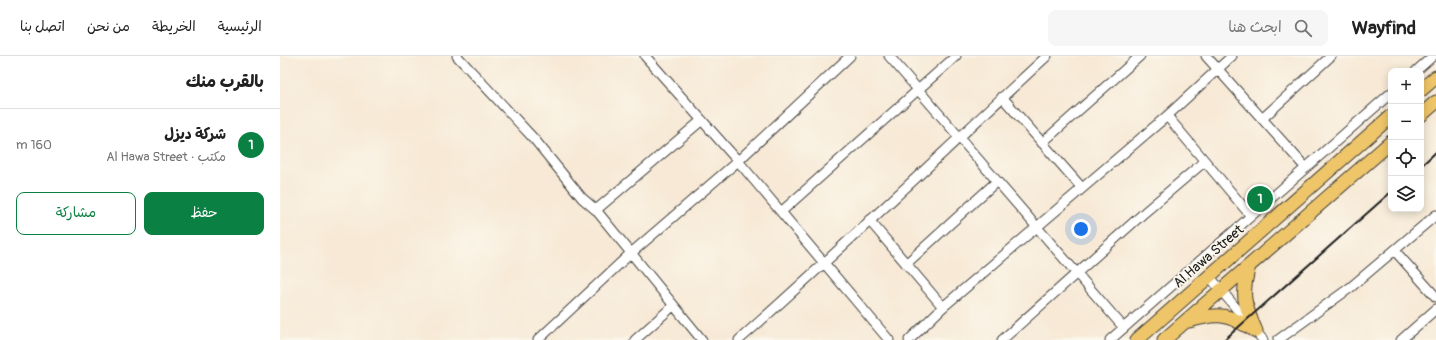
<!DOCTYPE html>
<html lang="ar">
<head>
<meta charset="utf-8">
<style>
	:root { --surface:#fff; --page:#f6f6f6; --text:#222; --muted:#767676; --line:#e0e0e0; --accent:#0b8043 }
	body { margin:0; font-family:Pangolin,"Playpen Sans Arabic",sans-serif; background:var(--page); color:var(--text); direction:rtl }
	.controls { position:absolute; right:12px; top:12px; display:grid; overflow:hidden; border-radius:8px; box-shadow:0 2px 10px #0003 }
	.controls button { width:36px; height:36px; display:grid; place-items:center; padding:0; border:0; border-bottom:1px solid var(--line); background:var(--surface); color:var(--text); font:20px sans-serif }
	.you { position:absolute; left:801px; top:173px; width:14px; height:14px; margin:-10px; border:3px solid #fff; border-radius:50%; background:#1a73e8; box-shadow:0 0 0 6px #1a73e833 }
	.badge { display:grid; place-items:center; width:26px; height:26px; border-radius:50%; background:var(--accent); color:#fff; font-size:13px; font-weight:700 }
	.pin { position:absolute; translate:-50% -50%; border:2px solid #fff; box-shadow:0 1px 4px #0006 }
	.list { margin:0; padding:0; list-style:none }
	h2 { display:flex; justify-content:space-between; align-items:center; height:52px; margin:0; padding:0 16px; font-size:17px }
	h2 small { font-size:13px; font-weight:400; color:var(--muted) }
	.list li { display:grid; grid-template-columns:26px 1fr auto; gap:12px; align-items:center; box-sizing:border-box; height:72px; padding:0 16px; border-top:1px solid var(--line) }
	.list b { display:block; font-size:15px; white-space:nowrap }
	.list p { margin:0; font-size:13px; white-space:nowrap; color:var(--muted) }
	.list em { font-size:13px; font-style:normal; color:var(--muted) }
	.actions { display:flex; gap:8px; padding:12px 16px }
	.actions a { flex:1; padding:9px 0; border:1px solid var(--accent); border-radius:8px; text-align:center; font-size:14px; color:var(--accent) }
	.actions .main { background:var(--accent); color:#fff }
	.icon { flex:none; width:22px; height:22px; fill:none; stroke:currentColor; stroke-width:2; stroke-linecap:round; stroke-linejoin:round }
	.map { position:relative; flex:none; width:1156px; height:284px; overflow:hidden; direction:ltr }
	header { display:flex; align-items:center; gap:24px; box-sizing:border-box; height:56px; padding:0 20px; background:var(--surface); border-bottom:1px solid var(--line) }
	header strong { font-size:19px }
	nav { display:flex; gap:22px; margin-inline-start:auto; font-size:14px }
	.search { width:280px; height:36px; background:var(--page); display:flex; align-items:center; gap:10px; box-sizing:border-box; padding:0 14px; border-radius:8px; color:var(--muted); font-size:15px }
	main { display:flex }
	aside { flex:1; background:var(--surface) }
	.map>svg:first-child { display:block }
	.lines { fill:none; stroke-linecap:round; stroke-linejoin:round }
	.minor-casing { stroke:#3d3b38; stroke-width:11 }
	.highway-casing { stroke:#3d3b38; stroke-width:15 }
	.minor { stroke:#fff; stroke-width:9 }
	.highway { stroke:#eec569; stroke-width:13 }
	.rail { stroke:#1c1c1c; stroke-width:2 }
	.labels { text-anchor:middle; stroke-width:3.5; stroke-linejoin:round; paint-order:stroke }
	.street-label { font-size:14px; fill:#1c1c1c; stroke:#fbf7ec }
</style>
</head>
<body>
<header>
<strong>Wayfind</strong>
<div class="search"><svg class="icon" aria-label="search" viewBox="0 0 24 24"><circle cx="10" cy="10" r="6"/><path d="M15 15l6 6"/></svg>ابحث هنا</div>
<nav><a>الرئيسية</a><a>الخريطة</a><a>من نحن</a><a>اتصل بنا</a></nav>
</header>
<main>
<div class="map">
<svg width="1156" height="284" viewBox="0 0 1156 284">
	<rect width="100%" height="100%" fill="#fbf7ec"/>
	<filter id="ink" filterUnits="userSpaceOnUse"><feTurbulence type="fractalNoise" baseFrequency=".025" numOctaves="2"/><feDisplacementMap in="SourceGraphic" scale="8" xChannelSelector="R" yChannelSelector="G"/><feConvolveMatrix kernelMatrix="1 2 1 2 8 2 1 2 1" color-interpolation-filters="sRGB"/></filter>
	<filter id="wash" filterUnits="userSpaceOnUse"><feTurbulence type="fractalNoise" baseFrequency=".012" numOctaves="4" result="noise"/><feDisplacementMap in="SourceGraphic" scale="16" xChannelSelector="R" yChannelSelector="G"/><feGaussianBlur stdDeviation="0.9" result="paint"/><feColorMatrix in="noise" values="0 0 0 0 0 0 0 0 0 0 0 0 0 0 0 0 0 1.4 0 .05"/><feComposite in="paint" operator="in"/></filter>
	<g filter="url(#wash)">
		<rect width="100%" height="100%" fill="#f7e9d5"/>
	</g>
	<g filter="url(#ink)">
		<g class="lines">
			<g class="minor-casing">
				<path id="minor" d="M 177,0 L 255,84 L 302,142 L 316,154 L 422,284
					M 365,0 L 458,105 L 609,284
					M 609,0 L 844,272
					M 926,0 L 1026,112
					M 1136,15 L 1153,0
					M 722,41 L 802,132
					M 887,60 L 971,160
					M 983,62 L 1051,0
					M 762,87 L 860,0
					M 316,154 L 422,64
					M 501,156 L 676,0
					M 589,164 L 663,251
					M 1115,195 L 1156,241
					M 626,208 L 716,126
					M 929,220 L 983,284
					M 258,284 L 350,198 L 458,105 L 570,0
					M 355,284 L 393,250
					M 459,284 C 564,191 664,95 767,0
					M 629,284 L 663,251 L 887,60 L 952,0
					M 722,284 L 865,156 L 925,105
					M 830,284 L 1111,37
					M 998,284 L 1071,231 L 1156,159
					M 1121,284 L 1156,253"/>
			</g>
			<g class="highway-casing">
				<path id="highway" d="M 1141,34 L 1156,21
					M 1141,59 L 1156,46
					M 969,210 C 961,239 964,248 976,275
					M 909,265 C 941,256 947,258 976,275
					M 857,284 L 1111,60
					M 884,284 L 1111,86"/>
			</g>
			<use href="#minor" class="minor"/>
			<use href="#highway" class="highway"/>
			<path class="rail" d="M 1141,110 L 1156,96
				M 944,284 L 1111,136"/>
		</g>
	</g>
	<g class="labels">
		<g class="street-label">
			<text transform="translate(928 200) rotate(-41)" y="5">Al Hawa Street</text>
		</g>
	</g>
</svg>
<div class="controls">
<button>+</button>
<button>−</button>
<button><svg class="icon" aria-label="locate" viewBox="0 0 24 24"><circle cx="12" cy="12" r="6"/><path d="M12 2v4M12 18v4M2 12h4M18 12h4"/></svg></button>
<button><svg class="icon" aria-label="layers" viewBox="0 0 24 24"><path d="M12 4l9 5-9 5-9-5zM3 14l9 5 9-5"/></svg></button>
</div>
<div class="you"></div>
<div class="pin badge" style="left:980px;top:143px">1</div>
</div>
<aside>
<h2>بالقرب منك<small></small></h2>
<ul class="list">
<li><span class="badge">1</span><div><b>شركة ديزل</b><p>مكتب · Al Hawa Street</p></div><em>160 m</em></li>
</ul>
<div class="actions"><a class="main">حفظ</a><a>مشاركة</a></div>
</aside>
</main>
</body>
</html>
